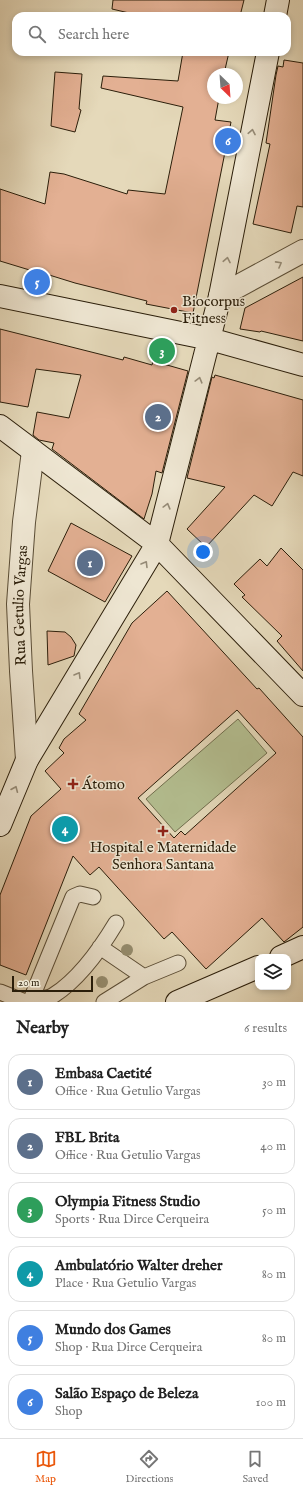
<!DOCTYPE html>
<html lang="en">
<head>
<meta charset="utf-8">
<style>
	:root { --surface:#fff; --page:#f2f2f2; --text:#222; --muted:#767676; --line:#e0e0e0; --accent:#ea580c }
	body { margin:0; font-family:"IM FELL English",serif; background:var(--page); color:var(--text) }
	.controls { position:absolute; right:12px; bottom:12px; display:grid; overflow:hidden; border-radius:8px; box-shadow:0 2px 6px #0003 }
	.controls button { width:36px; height:36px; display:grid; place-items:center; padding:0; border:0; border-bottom:1px solid var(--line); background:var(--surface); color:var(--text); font:20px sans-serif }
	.compass { position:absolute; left:207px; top:68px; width:36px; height:36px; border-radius:50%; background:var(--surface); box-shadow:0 2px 6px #0003; rotate:155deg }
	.scale { position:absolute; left:12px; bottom:10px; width:81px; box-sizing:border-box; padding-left:4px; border:2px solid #2b1e0a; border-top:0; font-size:11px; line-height:14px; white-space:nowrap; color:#2b1e0a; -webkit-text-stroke:3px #eee6d2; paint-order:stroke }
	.you { position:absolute; left:203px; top:552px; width:14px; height:14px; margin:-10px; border:3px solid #fff; border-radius:50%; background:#1a73e8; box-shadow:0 0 0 6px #1a73e833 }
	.badge { display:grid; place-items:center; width:26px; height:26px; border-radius:50%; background:var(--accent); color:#fff; font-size:13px; font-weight:700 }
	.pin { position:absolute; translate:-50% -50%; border:2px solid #fff; box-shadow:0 1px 4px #0006 }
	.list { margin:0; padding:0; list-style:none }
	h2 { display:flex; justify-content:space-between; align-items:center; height:52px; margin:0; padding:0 16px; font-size:17px }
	h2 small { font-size:13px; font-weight:400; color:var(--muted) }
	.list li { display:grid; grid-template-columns:26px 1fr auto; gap:12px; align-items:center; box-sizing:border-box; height:56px; margin:0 8px 8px; padding:0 8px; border:1px solid var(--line); border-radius:12px }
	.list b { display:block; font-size:15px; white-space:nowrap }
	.list p { margin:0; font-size:13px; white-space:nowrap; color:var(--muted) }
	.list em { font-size:13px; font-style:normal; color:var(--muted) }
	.icon { flex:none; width:22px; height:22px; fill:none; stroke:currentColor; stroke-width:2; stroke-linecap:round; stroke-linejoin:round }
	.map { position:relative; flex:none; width:303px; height:1002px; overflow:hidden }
	.search { position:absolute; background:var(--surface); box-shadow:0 2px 6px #0003; left:12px; right:12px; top:12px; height:44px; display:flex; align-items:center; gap:10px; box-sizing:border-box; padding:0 14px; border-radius:12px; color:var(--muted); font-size:15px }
	.sheet { height:436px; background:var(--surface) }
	nav { display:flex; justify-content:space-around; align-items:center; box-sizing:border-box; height:56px; border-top:1px solid var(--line); background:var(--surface); font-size:11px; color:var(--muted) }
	nav a { display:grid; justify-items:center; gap:2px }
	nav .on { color:var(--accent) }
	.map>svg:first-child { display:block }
	.green { fill:#b4bf91; stroke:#706e4e }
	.building { fill:#e3b093; stroke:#2b1e0a; fill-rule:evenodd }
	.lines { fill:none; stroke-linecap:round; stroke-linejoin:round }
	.lane-casing { stroke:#5a4d36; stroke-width:17 }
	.street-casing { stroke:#5a4d36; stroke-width:24 }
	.secondary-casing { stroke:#2b1e0a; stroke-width:24 }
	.lane { stroke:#eee6d2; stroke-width:15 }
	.street { stroke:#eee6d2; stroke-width:22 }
	.secondary { stroke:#eee6d2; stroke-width:22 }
	.tree { fill:#958d6f }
	.oneway { stroke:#968c78 }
	.poi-dot { fill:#8f2418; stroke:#eee6d2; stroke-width:1.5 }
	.labels { text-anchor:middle; stroke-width:3; stroke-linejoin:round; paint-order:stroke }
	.poi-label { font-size:15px; fill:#2b1e0a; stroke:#eee6d2; text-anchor:start }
	.street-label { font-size:15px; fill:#2b1e0a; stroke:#eee6d2 }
</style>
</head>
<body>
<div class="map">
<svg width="303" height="1002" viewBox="0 0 303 1002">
	<rect width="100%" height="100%" fill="#e5d9ba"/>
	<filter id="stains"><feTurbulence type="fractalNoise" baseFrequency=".005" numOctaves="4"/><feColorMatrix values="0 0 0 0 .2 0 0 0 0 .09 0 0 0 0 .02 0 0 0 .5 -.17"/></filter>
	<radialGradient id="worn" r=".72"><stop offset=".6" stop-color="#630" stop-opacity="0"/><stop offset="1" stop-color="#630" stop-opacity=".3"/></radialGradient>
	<path class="green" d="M 238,719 L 267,753 L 175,832 L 146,799 Z"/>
	<path class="building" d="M 113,0 L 244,0 L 240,16 L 142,16 L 112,9 Z
		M 183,52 L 229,52 L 224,74 L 213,74 L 213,98 L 219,98 L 215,120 L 231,122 L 193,313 L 146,304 L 147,301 L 75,283 L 46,274 L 46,275 L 0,261 L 0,189 L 45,204 L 50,172 L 64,174 L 127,194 L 128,190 L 165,194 L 183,107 L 101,88 L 103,76 L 178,81 Z
		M 284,60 L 303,63 L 303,207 L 297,206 L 291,233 L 253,224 L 270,144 L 266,143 L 276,75 L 278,66 L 283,67 Z
		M 55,72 L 82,74 L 79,109 L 81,110 L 75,132 L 51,126 Z
		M 303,277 L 303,341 L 261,331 L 260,332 L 240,329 L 245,308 Z
		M 0,329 L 123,360 L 124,357 L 152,365 L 153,361 L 188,371 L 162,473 L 156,471 L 152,494 L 144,519 L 52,449 L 54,443 L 39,440 L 33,435 L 37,412 L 69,418 L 81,375 L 36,369 L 28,407 L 0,402 Z
		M 215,375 L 303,400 L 303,476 L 293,472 L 272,506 L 254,495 L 206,547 L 187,529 L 225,487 L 187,478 L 212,377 L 214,378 Z
		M 71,523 L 132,556 L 105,602 L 48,571 Z
		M 281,548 L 303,570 L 303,671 L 277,641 L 282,636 L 242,597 L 245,595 L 234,584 L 260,559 L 267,566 Z
		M 167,591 L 257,689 L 259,688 L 303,737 L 303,927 L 284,942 L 262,918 L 206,969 L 172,932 L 164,939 L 99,867 L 90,875 L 73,856 L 26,975 L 0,965 L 0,895 L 31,816 L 61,789 L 45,771 L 64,753 L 59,748 L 64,739 L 86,720 L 79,714 L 132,623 ZM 237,710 L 276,753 L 185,835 L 181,831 L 174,838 L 138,798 Z
		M 47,631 L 65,632 L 71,637 L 76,645 L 74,656 L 48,665 Z"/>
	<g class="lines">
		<g class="lane-casing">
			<path id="lane" d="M 100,947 L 144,977 L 104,1002
				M 144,977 L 178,963
				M 0,992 L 25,1002
				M 31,1000 C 38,999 49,999 54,995 C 79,979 101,948 116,923
				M 30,1002 L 73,897 L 80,894 L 93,897"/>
		</g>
		<g class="street-casing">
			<g id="street">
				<path d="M 220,296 L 303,251"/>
				<path id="s1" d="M 27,760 L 21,671 L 18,604 L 24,522 L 33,451"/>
			</g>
		</g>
		<g class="secondary-casing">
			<path id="secondary" d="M 275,16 L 278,0
				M 0,296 L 210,339 L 303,365
				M 0,426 L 157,544 L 303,695
				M 0,825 L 27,760 L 157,544 L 220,296 L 268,52
				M 281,957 L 303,947
				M 177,1002 L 258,967"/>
		</g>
		<use href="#lane" class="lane"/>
		<use href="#street" class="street"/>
		<use href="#secondary" class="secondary"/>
	</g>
	<g class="tree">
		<circle cx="127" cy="950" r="6"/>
		<circle cx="102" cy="982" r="6"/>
	</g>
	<defs><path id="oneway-chevron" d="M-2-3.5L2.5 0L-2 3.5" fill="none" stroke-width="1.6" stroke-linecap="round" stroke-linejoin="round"/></defs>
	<g class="oneway">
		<use href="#oneway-chevron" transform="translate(252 132) rotate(-79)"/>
		<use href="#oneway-chevron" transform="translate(227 260) rotate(-79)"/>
		<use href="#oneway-chevron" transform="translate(279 264) rotate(-29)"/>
		<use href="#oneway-chevron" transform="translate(199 380) rotate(-75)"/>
		<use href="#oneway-chevron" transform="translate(167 506) rotate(-75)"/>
		<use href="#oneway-chevron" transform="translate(145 564) rotate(-59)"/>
		<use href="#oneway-chevron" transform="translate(78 675) rotate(-59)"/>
		<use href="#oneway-chevron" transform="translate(15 789) rotate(-67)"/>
	</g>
	<g class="poi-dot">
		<circle cx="174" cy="310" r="4"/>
		<path d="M71 778h4v4h4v4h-4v4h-4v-4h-4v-4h4z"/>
		<path d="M161 825h4v4h4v4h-4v4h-4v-4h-4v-4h4z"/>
	</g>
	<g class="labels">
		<g class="poi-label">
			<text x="182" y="306">Biocorpus<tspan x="182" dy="17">Fitness</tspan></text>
			<text x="82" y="789">Átomo</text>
			<text x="163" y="852" text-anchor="middle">Hospital e Maternidade<tspan x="163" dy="17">Senhora Santana</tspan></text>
		</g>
		<g class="street-label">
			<text dy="5" stroke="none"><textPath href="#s1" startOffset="155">Rua Getulio Vargas</textPath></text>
		</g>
	</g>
	<rect width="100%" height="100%" filter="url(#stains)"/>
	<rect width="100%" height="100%" fill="url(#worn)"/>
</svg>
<div class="controls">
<button><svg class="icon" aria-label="layers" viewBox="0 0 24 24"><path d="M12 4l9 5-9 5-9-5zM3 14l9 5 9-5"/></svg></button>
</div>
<svg class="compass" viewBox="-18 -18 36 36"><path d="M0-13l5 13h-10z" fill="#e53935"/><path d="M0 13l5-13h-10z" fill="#767676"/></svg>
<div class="scale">20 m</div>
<div class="you"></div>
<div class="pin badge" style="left:90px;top:563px;background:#5c6f8a">1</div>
<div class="pin badge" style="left:158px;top:417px;background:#5c6f8a">2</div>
<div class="pin badge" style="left:162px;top:351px;background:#2e9e5b">3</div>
<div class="pin badge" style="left:65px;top:829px;background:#0f9aa8">4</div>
<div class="pin badge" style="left:37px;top:282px;background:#3f7fe0">5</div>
<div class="pin badge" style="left:228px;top:141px;background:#3f7fe0">6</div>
<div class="search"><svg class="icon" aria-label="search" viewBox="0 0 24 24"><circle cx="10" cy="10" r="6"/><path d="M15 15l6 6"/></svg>Search here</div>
</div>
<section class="sheet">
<h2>Nearby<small>6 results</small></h2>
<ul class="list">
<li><span class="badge" style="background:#5c6f8a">1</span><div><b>Embasa Caetité</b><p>Office · Rua Getulio Vargas</p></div><em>30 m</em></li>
<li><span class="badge" style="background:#5c6f8a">2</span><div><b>FBL Brita</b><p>Office · Rua Getulio Vargas</p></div><em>40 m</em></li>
<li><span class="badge" style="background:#2e9e5b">3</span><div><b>Olympia Fitness Studio</b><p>Sports · Rua Dirce Cerqueira</p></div><em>50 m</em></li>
<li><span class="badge" style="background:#0f9aa8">4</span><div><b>Ambulatório Walter dreher</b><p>Place · Rua Getulio Vargas</p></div><em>80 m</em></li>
<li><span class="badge" style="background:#3f7fe0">5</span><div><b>Mundo dos Games</b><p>Shop · Rua Dirce Cerqueira</p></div><em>80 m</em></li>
<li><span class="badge" style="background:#3f7fe0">6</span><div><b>Salão Espaço de Beleza</b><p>Shop</p></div><em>100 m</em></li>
</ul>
</section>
<nav>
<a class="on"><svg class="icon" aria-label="map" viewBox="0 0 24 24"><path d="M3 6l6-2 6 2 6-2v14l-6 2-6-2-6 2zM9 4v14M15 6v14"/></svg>Map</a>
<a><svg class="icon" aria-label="directions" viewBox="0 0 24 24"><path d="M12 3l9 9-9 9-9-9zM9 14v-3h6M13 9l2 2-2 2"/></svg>Directions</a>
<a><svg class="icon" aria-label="saved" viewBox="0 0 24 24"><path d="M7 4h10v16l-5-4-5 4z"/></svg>Saved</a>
</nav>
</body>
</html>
